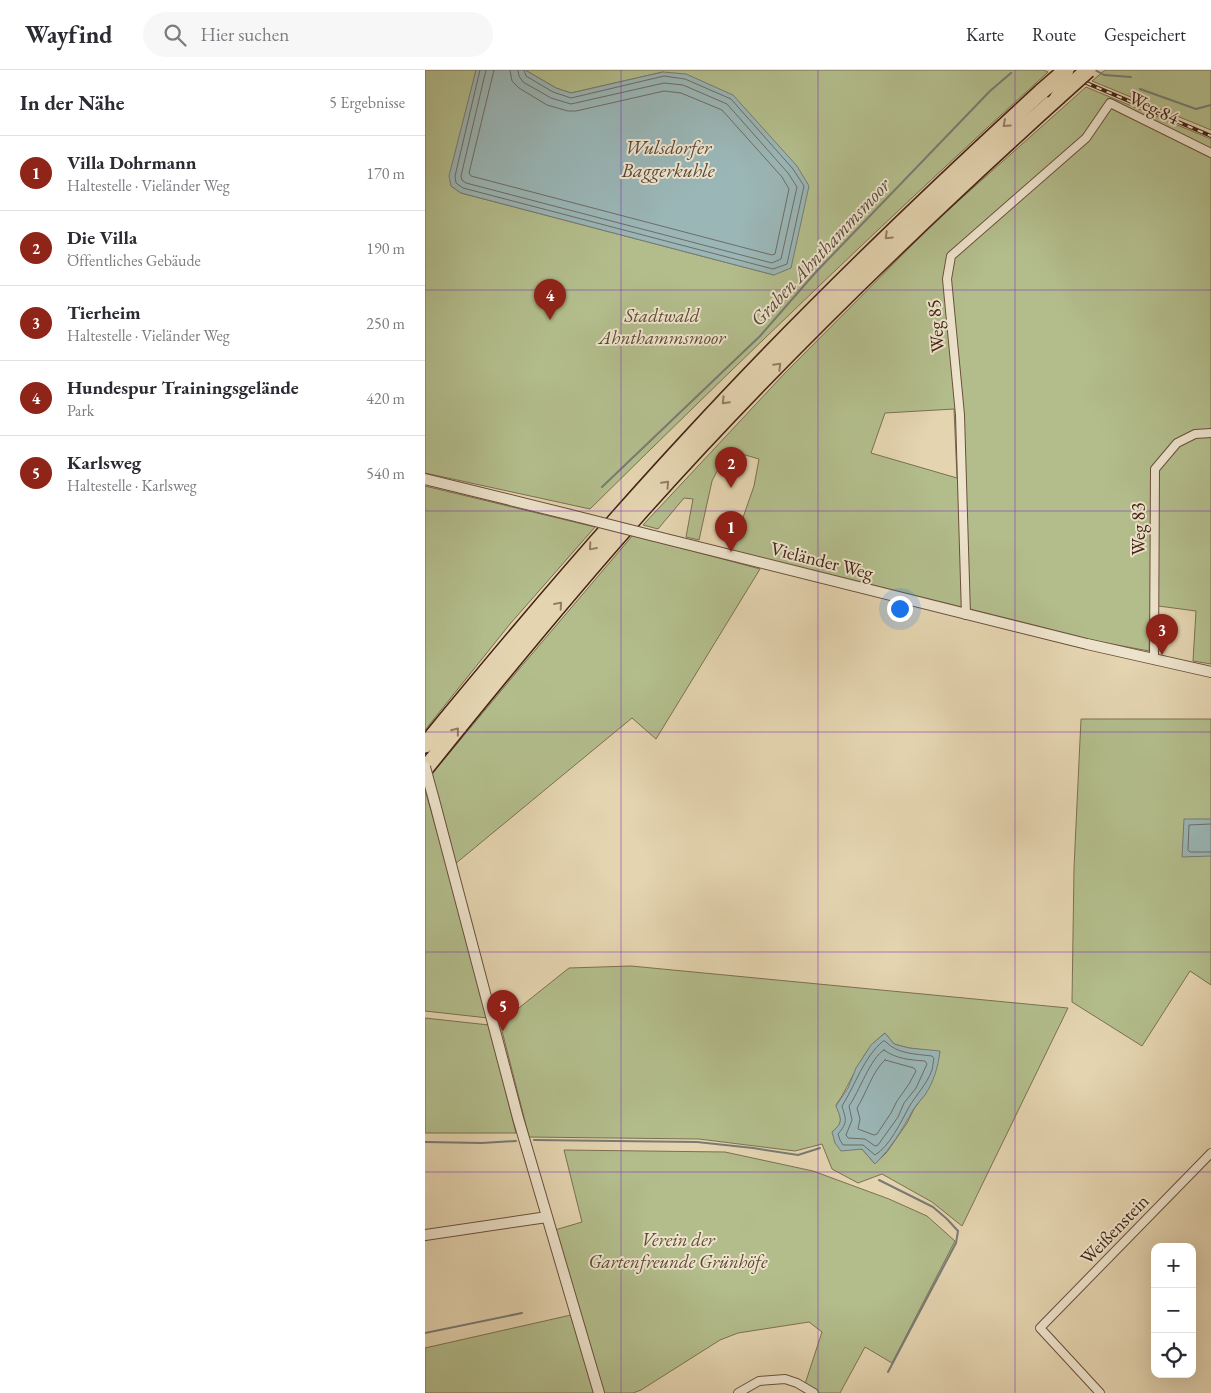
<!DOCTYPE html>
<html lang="de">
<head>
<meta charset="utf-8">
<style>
	:root { --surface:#fff; --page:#f7f7f7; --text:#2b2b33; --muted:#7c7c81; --line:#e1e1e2; --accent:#8f2418 }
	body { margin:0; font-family:"EB Garamond",serif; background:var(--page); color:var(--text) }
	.controls { position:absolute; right:15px; bottom:15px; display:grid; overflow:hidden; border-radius:10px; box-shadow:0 5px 20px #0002 }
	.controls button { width:45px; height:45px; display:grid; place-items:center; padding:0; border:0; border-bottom:1px solid var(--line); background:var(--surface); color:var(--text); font:25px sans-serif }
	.you { position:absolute; left:474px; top:538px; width:18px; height:18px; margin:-12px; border:4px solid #fff; border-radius:50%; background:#1a73e8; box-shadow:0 0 0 8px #1a73e833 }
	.badge { display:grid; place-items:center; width:32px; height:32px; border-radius:50%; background:var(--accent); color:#fff; font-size:16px; font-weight:700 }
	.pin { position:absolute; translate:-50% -41px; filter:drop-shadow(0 1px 2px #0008) }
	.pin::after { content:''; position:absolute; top:26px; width:18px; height:15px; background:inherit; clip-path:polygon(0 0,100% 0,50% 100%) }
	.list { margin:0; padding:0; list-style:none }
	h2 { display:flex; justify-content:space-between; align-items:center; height:65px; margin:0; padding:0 20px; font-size:21px }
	h2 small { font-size:16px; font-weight:400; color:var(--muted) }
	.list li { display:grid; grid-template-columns:32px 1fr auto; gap:15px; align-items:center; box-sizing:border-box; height:75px; padding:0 20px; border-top:1px solid var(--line) }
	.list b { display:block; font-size:19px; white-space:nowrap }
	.list p { margin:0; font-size:16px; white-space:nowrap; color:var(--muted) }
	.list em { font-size:16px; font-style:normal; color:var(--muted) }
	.icon { flex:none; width:28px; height:28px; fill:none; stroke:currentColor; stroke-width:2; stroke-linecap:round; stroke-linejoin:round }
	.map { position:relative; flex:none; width:786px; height:1323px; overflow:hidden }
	header { display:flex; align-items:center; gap:30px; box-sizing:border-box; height:70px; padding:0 25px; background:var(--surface); border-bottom:1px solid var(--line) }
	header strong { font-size:24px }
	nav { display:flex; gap:28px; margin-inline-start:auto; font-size:18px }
	.search { width:350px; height:45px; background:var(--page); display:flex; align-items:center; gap:12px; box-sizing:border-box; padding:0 18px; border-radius:28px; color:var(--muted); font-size:19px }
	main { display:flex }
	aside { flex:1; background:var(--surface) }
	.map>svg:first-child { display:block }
	.green { fill:#b3bd8c; stroke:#7c7050; fill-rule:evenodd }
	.water { fill:#9ab6b6; stroke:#787b75 }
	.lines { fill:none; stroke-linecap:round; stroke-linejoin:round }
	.shore { stroke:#6f6c65; stroke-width:1 }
	.stream { stroke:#787b75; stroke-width:2 }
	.minor-casing { stroke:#6c4f3b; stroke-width:10 }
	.tertiary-casing { stroke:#6c4f3b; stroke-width:12 }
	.motorway-casing { stroke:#442314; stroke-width:18 }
	.minor { stroke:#ede3cc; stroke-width:8 }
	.tertiary { stroke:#ede3cc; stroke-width:10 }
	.motorway { stroke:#e4d4b0; stroke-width:15 }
	.rail-casing { stroke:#442314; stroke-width:4 }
	.rail { stroke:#ede3cc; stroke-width:2; stroke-dasharray:5.5; stroke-linecap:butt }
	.tertiary-bridge-casing { stroke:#6c4f3b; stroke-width:12; stroke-linecap:butt }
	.motorway-bridge-casing { stroke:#442314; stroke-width:18; stroke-linecap:butt }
	.tertiary-bridge { stroke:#ede3cc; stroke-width:10 }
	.motorway-bridge { stroke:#e4d4b0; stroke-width:15 }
	.oneway { stroke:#947c62 }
	.grid { fill:none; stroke:#7b2cbf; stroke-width:1; stroke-opacity:0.55 }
	.labels { text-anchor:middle; stroke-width:4; stroke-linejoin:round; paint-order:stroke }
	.street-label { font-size:19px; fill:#442314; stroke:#ede3cc }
	.park-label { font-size:19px; font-style:italic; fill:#604a32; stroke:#ede3cc }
	.water-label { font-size:20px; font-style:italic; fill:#5a483c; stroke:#ede3cc }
</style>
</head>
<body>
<header>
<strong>Wayfind</strong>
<div class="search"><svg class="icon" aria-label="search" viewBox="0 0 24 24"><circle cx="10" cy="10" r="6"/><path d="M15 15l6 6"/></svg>Hier suchen</div>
<nav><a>Karte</a><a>Route</a><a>Gespeichert</a></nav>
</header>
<main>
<aside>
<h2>In der Nähe<small>5 Ergebnisse</small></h2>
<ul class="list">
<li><span class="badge">1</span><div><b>Villa Dohrmann</b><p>Haltestelle · Vieländer Weg</p></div><em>170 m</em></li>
<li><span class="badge">2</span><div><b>Die Villa</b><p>Öffentliches Gebäude</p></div><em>190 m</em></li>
<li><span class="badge">3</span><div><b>Tierheim</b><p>Haltestelle · Vieländer Weg</p></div><em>250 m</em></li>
<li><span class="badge">4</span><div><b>Hundespur Trainingsgelände</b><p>Park</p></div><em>420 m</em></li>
<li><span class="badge">5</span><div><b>Karlsweg</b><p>Haltestelle · Karlsweg</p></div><em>540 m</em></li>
</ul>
</aside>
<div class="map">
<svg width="786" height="1323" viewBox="0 0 786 1323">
	<rect width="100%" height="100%" fill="#e4d4b0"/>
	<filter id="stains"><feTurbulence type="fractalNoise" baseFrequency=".004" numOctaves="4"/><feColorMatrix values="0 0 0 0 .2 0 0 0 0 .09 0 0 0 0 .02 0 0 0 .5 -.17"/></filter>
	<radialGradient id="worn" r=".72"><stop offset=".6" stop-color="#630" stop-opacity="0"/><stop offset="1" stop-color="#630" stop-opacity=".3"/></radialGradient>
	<path class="green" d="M 0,0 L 51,0 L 26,116 L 36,123 L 349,205 L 238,2 L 146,23 L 131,18 L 100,0 L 619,0 L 623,2 C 467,144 315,291 165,439 L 0,403 Z
		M 680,0 L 786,0 L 786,60 L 667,11 Z
		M 661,17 L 786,69 L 786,594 L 768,591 L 771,541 L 726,535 L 724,581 L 655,568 L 306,482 L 329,416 L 334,389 L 303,380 L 287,411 L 274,470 L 261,467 L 268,429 L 259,428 L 233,459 L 218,455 L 359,304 L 512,150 ZM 529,339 L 532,408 L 446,383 L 460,343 Z
		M 0,416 L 170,457 L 85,554 L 0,660 Z
		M 208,465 L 335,499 L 231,669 L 207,648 L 30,794 L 7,704 L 95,598 Z
		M 656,649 L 786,649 L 786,915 L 765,901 L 717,976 L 647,932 L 649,798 Z
		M 0,720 L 36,844 L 63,948 L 0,941 Z
		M 206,896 L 643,938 L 537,1156 L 507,1132 L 457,1104 L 433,1113 L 407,1099 L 397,1074 L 370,1081 L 274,1069 L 104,1067 L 75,953 L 144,898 ZM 460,963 L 469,974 L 484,978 L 515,982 L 500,1024 L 489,1039 L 482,1053 L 462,1082 L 450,1094 L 437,1079 L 426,1079 L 407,1062 C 419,1052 416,1049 411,1035 C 428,1011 435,981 460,963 Z
		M 0,948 L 64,955 L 91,1063 L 0,1063 Z
		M 139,1080 L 300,1082 L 388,1101 L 464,1129 L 502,1146 L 530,1171 L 467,1293 L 440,1277 L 415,1323 L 391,1323 L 380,1314 L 397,1262 L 384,1252 L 313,1263 L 295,1270 L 216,1320 L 208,1323 L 178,1323 L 130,1160 L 157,1152 Z
		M 146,1245 L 169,1323 L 0,1323 L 0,1278 Z"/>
	<path class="water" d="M 51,0 L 100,0 L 131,18 L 146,23 L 238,2 L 261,4 L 308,25 L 372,96 L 384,116 L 366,198 L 349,205 L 36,123 L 26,116 L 24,106 Z
		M 759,749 L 786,749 L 786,786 L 757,787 Z
		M 460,963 L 469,974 L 484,978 L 515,981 C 513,997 509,1011 500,1025 C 496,1030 491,1035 488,1040 C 477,1060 466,1078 450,1094 L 437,1079 L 416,1081 L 410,1073 L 407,1062 C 419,1052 416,1049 411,1036 L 423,1018 L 431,998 L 446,975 Z"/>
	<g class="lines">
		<path class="shore" d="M 55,0 L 30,106 L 31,113 L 38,118 L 348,199 L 362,194 L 379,116 L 368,99 L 306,29 L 260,9 L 239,6 L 146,28 L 128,22 L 101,6 L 99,0
			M 61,0 L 36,106 L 37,110 L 41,113 L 347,193 L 356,189 L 372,117 L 363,103 L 302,34 L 258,15 L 239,13 L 146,34 L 126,28 L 98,12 L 94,6 L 93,0
			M 69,0 L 44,103 L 46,106 L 347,185 L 350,184 L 364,119 L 357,107 L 297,40 L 256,23 L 239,21 L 151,41 L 143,41 L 122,35 L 94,18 L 87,11 L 85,0
			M 786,754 L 764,755 L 763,780 L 765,782 L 786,782
			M 461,972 C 472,984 491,984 507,986 L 509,988 C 508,992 508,997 507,1000 C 502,1014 491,1025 484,1037 C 476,1052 464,1077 450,1085 L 438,1075 L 418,1075 L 415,1070 L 413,1064 C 423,1052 421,1050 417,1036 C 431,1014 438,988 458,971 Z
			M 459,980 C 471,989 486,990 500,991 L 502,994 L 491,1018 L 479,1033 L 473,1047 L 453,1075 L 450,1076 L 440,1069 L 423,1068 L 421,1065 L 427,1050 L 424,1036 C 434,1022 446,987 459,980 Z
			M 460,990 L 489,998 L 491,1001 L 484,1014 L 472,1031 L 466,1043 L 452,1064 L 449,1065 L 433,1059 L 435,1049 L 432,1038 C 441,1024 448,1000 460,990 Z"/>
		<path class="stream" d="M 670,0 L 679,5 L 706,7
			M 715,19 L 771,39 L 786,35
			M 177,417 L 335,266 L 390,203 L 565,21 L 586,3
			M 109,1070 L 272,1072 L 328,1078 L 373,1085 L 395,1078
			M 0,1072 L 57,1073 L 91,1071
			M 454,1110 L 508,1137 L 522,1149 L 533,1161 L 531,1173 L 463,1302
			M 0,1263 L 97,1243"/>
		<g class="minor-casing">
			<path id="minor" d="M 541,545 L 535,345 L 522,209 L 526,186 L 661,68 L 685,33 L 786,83
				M 729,589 L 730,399 L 752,373 L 770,364 L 786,363
				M 313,1323 L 334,1311 L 360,1309 L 372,1313 L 389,1323
				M 675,1323 L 615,1258 L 786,1083"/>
		</g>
		<g class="tertiary-casing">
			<path id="tertiary" d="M 0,409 L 154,447
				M 229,466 L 662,574 L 786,602
				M 9,730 L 93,1048 L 174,1323
				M 0,1165 L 122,1147"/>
		</g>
		<g class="motorway-casing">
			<path id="motorway" d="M 0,675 C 86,570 174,466 266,367 C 377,246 496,132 617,21
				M 0,699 C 70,612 140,526 215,442 C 345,296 487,159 633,27"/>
		</g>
		<use href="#minor" class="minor"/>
		<use href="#tertiary" class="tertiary"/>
		<use href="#motorway" class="motorway"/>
		<g class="rail-casing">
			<path id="rail" d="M 631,0 L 786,66"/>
		</g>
		<use href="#rail" class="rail"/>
		<g class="tertiary-bridge-casing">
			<path id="tertiary-bridge" d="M 154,447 L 229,466
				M 0,697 L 9,730"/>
		</g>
		<g class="motorway-bridge-casing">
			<path id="motorway-bridge" d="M 617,21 L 641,0
				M 633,27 L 663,0"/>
		</g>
		<use href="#tertiary-bridge" class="tertiary-bridge"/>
		<use href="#motorway-bridge" class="motorway-bridge"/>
	</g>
	<defs><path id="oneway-chevron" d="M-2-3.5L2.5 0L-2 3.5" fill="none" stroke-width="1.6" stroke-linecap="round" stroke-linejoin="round" transform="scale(1.25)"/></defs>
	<g class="oneway">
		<use href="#oneway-chevron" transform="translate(581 54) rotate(138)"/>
		<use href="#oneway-chevron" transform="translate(463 166) rotate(136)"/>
		<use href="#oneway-chevron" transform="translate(353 296) rotate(-45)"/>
		<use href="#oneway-chevron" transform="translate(300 331) rotate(134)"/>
		<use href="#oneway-chevron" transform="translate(241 414) rotate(-47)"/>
		<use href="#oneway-chevron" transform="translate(167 477) rotate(131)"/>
		<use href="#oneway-chevron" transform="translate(134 535) rotate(-49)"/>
		<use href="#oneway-chevron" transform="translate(31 661) rotate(-51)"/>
	</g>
	<path class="grid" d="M 196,0 L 196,1323M 393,0 L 393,1323M 590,0 L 590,1323M 0,220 L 786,220M 0,441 L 786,441M 0,662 L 786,662M 0,882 L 786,882M 0,1102 L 786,1102"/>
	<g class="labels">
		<g class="street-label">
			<text transform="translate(729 37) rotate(26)" y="7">Weg 84</text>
			<text transform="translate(510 256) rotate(-95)" y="7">Weg 85</text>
			<text transform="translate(713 459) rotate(-90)" y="7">Weg 83</text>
			<text transform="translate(397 490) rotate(14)" y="7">Vieländer Weg</text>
			<text transform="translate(689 1159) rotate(-46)" y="7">Weißenstein</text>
		</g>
		<g class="park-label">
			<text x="237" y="252">Stadtwald<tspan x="237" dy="22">Ahnthammsmoor</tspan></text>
			<text x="253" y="1176">Verein der<tspan x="253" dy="22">Gartenfreunde Grünhöfe</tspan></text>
		</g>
		<g class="water-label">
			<text x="243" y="84">Wulsdorfer<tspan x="243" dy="23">Baggerkuhle</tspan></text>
			<text transform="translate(395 182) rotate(-47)" y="7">Graben Ahnthammsmoor</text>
		</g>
	</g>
	<rect width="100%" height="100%" filter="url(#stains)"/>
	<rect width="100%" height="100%" fill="url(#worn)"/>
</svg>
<div class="controls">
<button>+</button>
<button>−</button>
<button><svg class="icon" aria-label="locate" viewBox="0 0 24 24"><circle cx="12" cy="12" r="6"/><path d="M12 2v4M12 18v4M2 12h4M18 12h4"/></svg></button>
</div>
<div class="you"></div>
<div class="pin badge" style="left:306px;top:482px">1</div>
<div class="pin badge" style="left:306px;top:418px">2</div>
<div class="pin badge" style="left:737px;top:585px">3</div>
<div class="pin badge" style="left:125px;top:250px">4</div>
<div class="pin badge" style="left:78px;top:961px">5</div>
</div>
</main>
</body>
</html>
